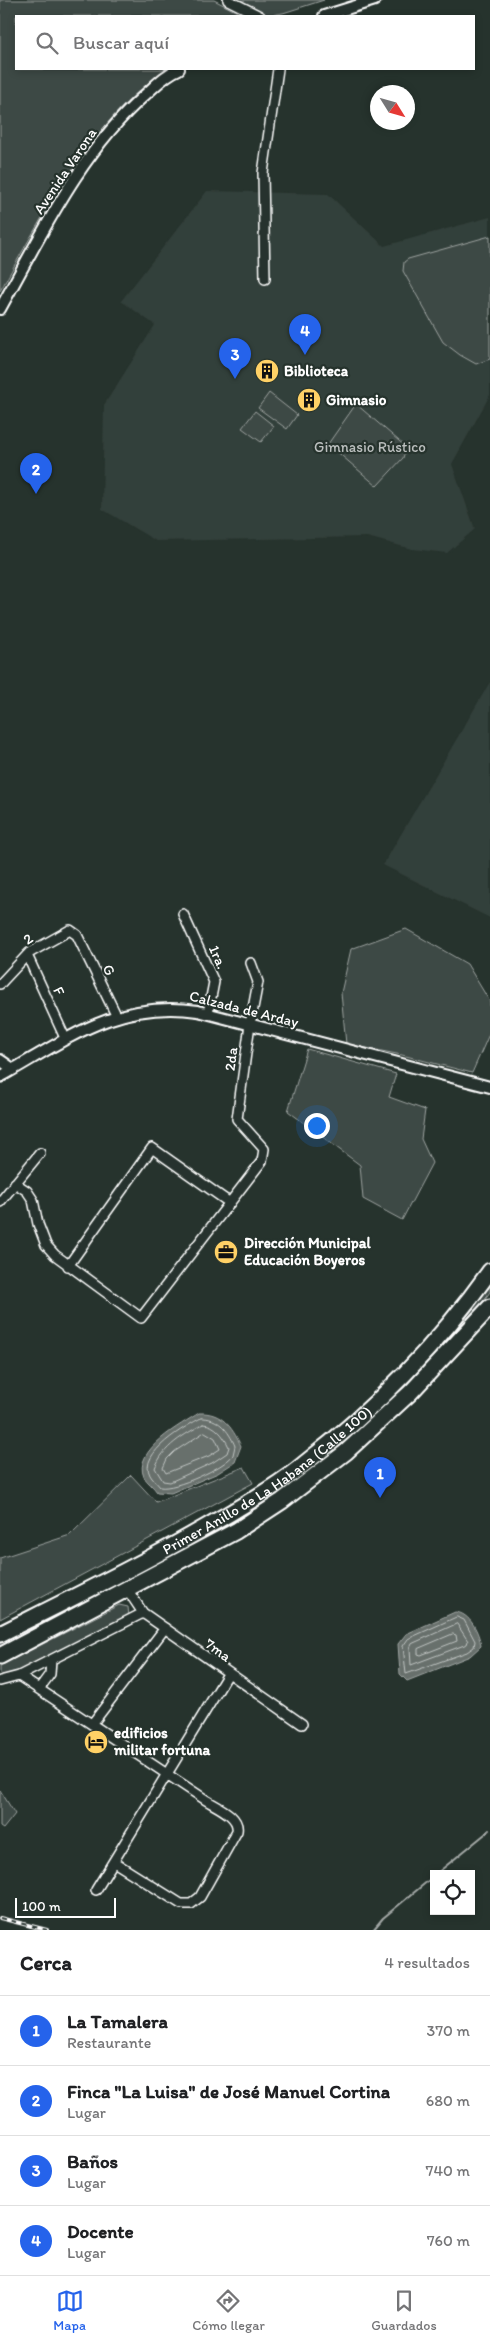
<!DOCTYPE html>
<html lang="es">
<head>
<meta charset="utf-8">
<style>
	:root { --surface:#fff; --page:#f2f2f2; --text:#202124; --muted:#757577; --line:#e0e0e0; --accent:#2563eb }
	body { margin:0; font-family:Itim,sans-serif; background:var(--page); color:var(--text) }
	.controls { position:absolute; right:15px; bottom:15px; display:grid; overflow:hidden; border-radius:0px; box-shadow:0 2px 8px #0003 }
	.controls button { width:45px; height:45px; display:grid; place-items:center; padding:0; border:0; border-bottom:1px solid var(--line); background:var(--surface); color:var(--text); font:25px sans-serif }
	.compass { position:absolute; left:370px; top:85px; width:45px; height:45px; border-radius:50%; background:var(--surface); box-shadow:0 2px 8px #0003; rotate:127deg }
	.scale { position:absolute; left:15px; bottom:12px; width:101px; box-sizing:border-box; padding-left:5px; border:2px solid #fff; border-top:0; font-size:14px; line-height:18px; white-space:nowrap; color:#fff; -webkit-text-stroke:4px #26332d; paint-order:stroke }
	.you { position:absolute; left:316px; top:1125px; width:18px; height:18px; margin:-12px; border:4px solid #fff; border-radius:50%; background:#1a73e8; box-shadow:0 0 0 8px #1a73e833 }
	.badge { display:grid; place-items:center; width:32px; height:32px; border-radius:50%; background:var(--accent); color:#fff; font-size:16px; font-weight:700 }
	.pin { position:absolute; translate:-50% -41px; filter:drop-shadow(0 1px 2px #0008) }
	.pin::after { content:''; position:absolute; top:26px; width:18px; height:15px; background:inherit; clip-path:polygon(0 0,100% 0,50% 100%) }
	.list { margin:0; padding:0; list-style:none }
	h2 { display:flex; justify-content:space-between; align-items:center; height:65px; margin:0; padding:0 20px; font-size:21px }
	h2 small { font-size:16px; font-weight:400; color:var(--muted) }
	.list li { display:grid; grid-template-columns:32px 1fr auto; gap:15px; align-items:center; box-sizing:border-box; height:70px; padding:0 20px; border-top:1px solid var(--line) }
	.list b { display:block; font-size:19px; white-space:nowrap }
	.list p { margin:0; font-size:16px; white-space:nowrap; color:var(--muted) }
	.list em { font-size:16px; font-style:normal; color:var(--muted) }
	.icon { flex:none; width:28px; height:28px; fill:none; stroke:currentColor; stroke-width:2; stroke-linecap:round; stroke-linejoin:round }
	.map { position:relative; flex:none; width:490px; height:1930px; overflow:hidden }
	.search { position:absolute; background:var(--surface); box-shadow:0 2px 8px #0003; left:15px; right:15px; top:15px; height:55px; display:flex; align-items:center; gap:12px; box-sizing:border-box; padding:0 18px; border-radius:0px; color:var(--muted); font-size:19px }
	.sheet { height:345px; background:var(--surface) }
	nav { display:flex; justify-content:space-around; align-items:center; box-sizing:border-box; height:70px; border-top:1px solid var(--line); background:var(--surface); font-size:14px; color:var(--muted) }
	nav a { display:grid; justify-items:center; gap:2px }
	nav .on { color:var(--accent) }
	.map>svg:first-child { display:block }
	.built { fill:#333f3a }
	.green { fill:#3e4944; stroke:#9ea4a2 }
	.water { fill:#67706c; stroke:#a4a9a7 }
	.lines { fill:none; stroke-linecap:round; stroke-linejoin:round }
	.shore { stroke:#c2c6c4; stroke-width:1 }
	.stream { stroke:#a4a9a7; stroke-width:2 }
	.minor-casing { stroke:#fff; stroke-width:12 }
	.tertiary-casing { stroke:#fff; stroke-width:14 }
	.motorway-casing { stroke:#fff; stroke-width:19 }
	.minor { stroke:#26332d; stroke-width:9 }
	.tertiary { stroke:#26332d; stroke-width:10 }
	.motorway { stroke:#26332d; stroke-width:15 }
	.rail-casing { stroke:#fff; stroke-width:4 }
	.rail { stroke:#26332d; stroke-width:2; stroke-dasharray:5.5; stroke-linecap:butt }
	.labels { text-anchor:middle; stroke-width:4.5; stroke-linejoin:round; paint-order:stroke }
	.street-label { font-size:15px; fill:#fff; stroke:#26332d }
	.poi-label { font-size:15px; font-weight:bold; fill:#fff; stroke:#26332d; text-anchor:start }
	.park-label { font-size:15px; fill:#bbbfbe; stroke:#26332d }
</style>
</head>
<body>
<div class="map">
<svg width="490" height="1930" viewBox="0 0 490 1930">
	<rect width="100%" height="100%" fill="#26332d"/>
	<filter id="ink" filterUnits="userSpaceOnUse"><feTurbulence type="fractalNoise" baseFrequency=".02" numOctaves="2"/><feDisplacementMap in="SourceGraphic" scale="10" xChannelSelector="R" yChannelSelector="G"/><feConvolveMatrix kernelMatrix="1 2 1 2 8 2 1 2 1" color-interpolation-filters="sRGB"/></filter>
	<g filter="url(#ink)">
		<path class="built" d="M 207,191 L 328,194 L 384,246 L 490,217 L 490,395 L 452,464 L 475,529 L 447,553 L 412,549 L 367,537 L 156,541 L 102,509 L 104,405 L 155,325 L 121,301 Z
			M 490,682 L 490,918 L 383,865 Z"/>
		<path class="green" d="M 0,0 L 214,0 L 245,16 L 16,16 L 16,69 L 171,69 C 101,104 38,224 0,291 Z
			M 235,0 L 324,0 L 283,13 L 265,16 Z
			M 490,236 L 490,359 L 476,364 L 460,355 L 443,342 L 403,271 L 404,262 L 408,259 Z
			M 269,393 L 297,415 L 287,429 L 258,408 Z
			M 356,404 L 406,447 L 403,458 L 377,486 L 328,444 Z
			M 255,411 L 274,426 L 261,442 L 242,428 Z
			M 406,929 L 467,964 L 490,1002 L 490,1032 L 472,1073 L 402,1055 L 346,1044 L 341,993 L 351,949 Z
			M 307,1049 L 396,1074 L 389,1097 L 425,1110 L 421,1139 L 432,1163 L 402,1220 L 363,1199 L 360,1165 L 288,1111 Z
			M 490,1279 L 490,1292 L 481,1304 C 426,1370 365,1434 294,1485 C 203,1550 99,1598 0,1650 L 0,1643 L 106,1587 L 290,1481 Z
			M 244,1467 L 253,1483 L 0,1619 L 0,1558 L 70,1535 L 131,1475 L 156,1502 Z
			M 119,1605 L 128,1607 L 129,1617 L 9,1677 L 0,1674 L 0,1666 Z
			M 0,1790 L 15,1814 L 3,1829 L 0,1827 Z"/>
		<path class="water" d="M 199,1413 C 222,1412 232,1427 241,1446 L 235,1462 L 218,1473 L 171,1493 L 157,1492 C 154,1487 147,1482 144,1477 C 132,1450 182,1424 199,1413 Z
			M 455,1612 C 470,1613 479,1632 481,1646 L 470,1656 L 407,1681 L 400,1674 L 398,1644 L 406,1634 Z"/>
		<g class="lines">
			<path class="shore" d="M 201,1418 C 218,1417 229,1431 235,1446 L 233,1455 C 224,1468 175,1490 160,1487 C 157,1483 152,1479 150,1475 C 138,1453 186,1426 201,1418 Z
				M 203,1424 C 215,1424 224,1436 229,1447 L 227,1453 L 212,1463 L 170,1482 L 163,1481 L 155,1468 C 163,1446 184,1435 203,1424 Z
				M 205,1432 L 215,1438 L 220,1449 L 209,1456 L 166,1473 L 163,1468 L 167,1459 L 174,1452 Z
				M 457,1617 L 464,1620 L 475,1641 L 474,1647 L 467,1652 L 406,1674 L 403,1646 L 408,1639 Z
				M 457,1624 L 468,1641 L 467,1644 L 411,1665 L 410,1648 L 412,1644 Z
				M 453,1634 L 456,1635 L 457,1641 L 421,1655 L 418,1654 L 418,1649 Z"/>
			<path class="stream" d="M 436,1874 L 490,1830
				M 373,1930 L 383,1918 L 434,1876"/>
			<g class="minor-casing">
				<path id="minor" d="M 228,0 L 260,16
					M 265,279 L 263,173 L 278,69
					M 183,914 L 214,982 L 208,1013
					M 27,955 L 65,1038
					M 0,984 L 29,953 L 70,930 L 77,935 L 117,1017
					M 15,1183 L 27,1191 L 33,1200 L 38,1224 L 46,1245 L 55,1255 L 141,1318 L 262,1161 L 264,1149 L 237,1119 L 250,1024 L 258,982 L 251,963
					M 0,1202 L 40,1153
					M 68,1266 L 152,1148 L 230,1203
					M 127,1589 L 143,1613 L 302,1724
					M 19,1676 L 206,1800 C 217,1807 240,1816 237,1831 L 200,1897 L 191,1904 L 181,1904 L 114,1862
					M 0,1681 L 19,1676 L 143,1613
					M 39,1689 L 50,1674 L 51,1660
					M 92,1724 L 165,1628
					M 96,1890 L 228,1674"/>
			</g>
			<g class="tertiary-casing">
				<path id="tertiary" d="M 324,16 L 375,0
					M 0,309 C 42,234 80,152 146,94 C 156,85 166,74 179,69
					M 0,1060 L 13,1069
					M 0,1077 C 66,1040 117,999 198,1011 L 490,1087"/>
			</g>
			<g class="motorway-casing">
				<g id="motorway">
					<path id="s1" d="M 0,1634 C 76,1596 152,1559 225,1516 C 252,1500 280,1484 304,1464 C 375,1409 438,1344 490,1271"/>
					<path d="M 0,1656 L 236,1531 L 282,1501 L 346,1452 L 411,1392 L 490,1307"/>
				</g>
			</g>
			<use href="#minor" class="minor"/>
			<use href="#tertiary" class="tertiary"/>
			<use href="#motorway" class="motorway"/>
			<g class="rail-casing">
				<path id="rail" d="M 0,1918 L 47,1930"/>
			</g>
			<use href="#rail" class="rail"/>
		</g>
	</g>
	<defs>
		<g id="building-disc" transform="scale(1.25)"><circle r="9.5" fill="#ffd166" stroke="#26332d"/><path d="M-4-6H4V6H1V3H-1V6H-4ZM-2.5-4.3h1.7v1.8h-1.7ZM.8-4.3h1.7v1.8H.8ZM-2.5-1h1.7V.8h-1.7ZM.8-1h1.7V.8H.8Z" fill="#111"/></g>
		<g id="office-disc" transform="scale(1.25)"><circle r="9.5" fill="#ffd166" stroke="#26332d"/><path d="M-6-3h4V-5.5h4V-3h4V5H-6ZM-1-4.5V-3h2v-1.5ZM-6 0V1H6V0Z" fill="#111"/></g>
		<g id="hotel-disc" transform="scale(1.25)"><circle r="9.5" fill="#ffd166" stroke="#26332d"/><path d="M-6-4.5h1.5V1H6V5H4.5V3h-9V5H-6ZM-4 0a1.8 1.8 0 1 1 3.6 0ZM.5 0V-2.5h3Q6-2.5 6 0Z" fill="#111"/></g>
	</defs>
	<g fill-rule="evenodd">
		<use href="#building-disc" x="267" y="371"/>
		<use href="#building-disc" x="309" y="400"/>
		<use href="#office-disc" x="226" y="1252"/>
		<use href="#hotel-disc" x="96" y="1742"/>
	</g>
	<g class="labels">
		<g class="street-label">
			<text transform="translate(65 171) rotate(-56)" y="5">Avenida Varona</text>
			<text transform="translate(28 939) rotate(-34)" y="5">2</text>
			<text transform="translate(218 957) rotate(66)" y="5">1ra.</text>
			<text transform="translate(109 970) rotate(64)" y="5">G</text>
			<text transform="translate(59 991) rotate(66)" y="5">F</text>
			<text transform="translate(244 1009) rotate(14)" y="5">Calzada de Arday</text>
			<text transform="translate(231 1059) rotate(-83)" y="5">2da</text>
			<text dy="5" stroke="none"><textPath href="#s1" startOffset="309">Primer Anillo de La Habana (Calle 100)</textPath></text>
			<text transform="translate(218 1650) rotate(36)" y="5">7ma</text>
		</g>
		<g class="poi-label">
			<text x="284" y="376">Biblioteca</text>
			<text x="326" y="405">Gimnasio</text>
			<text x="244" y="1248">Dirección Municipal<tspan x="244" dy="17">Educación Boyeros</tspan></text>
			<text x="114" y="1738">edificios<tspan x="114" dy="17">militar fortuna</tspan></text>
		</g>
		<g class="park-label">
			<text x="370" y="452">Gimnasio Rústico</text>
		</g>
	</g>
</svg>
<div class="controls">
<button><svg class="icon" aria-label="locate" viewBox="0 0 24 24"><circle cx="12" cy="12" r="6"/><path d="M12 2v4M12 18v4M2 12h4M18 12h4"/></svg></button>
</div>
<svg class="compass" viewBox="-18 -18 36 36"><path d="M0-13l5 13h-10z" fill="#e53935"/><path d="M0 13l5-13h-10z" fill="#757577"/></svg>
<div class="scale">100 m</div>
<div class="you"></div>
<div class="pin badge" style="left:380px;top:1498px">1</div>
<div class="pin badge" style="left:36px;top:494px">2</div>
<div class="pin badge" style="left:235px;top:379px">3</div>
<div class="pin badge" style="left:305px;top:355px">4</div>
<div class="search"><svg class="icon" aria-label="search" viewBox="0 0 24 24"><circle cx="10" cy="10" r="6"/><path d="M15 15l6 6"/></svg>Buscar aquí</div>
</div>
<section class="sheet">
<h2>Cerca<small>4 resultados</small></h2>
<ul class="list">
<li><span class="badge">1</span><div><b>La Tamalera</b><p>Restaurante</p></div><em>370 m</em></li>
<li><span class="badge">2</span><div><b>Finca &quot;La Luisa&quot; de José Manuel Cortina</b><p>Lugar</p></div><em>680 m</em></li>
<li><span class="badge">3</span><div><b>Baños</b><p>Lugar</p></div><em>740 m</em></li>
<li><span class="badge">4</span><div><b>Docente</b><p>Lugar</p></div><em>760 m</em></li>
</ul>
</section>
<nav>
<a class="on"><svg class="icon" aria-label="map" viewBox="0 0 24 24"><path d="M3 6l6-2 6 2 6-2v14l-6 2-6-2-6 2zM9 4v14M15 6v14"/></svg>Mapa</a>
<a><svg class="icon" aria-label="directions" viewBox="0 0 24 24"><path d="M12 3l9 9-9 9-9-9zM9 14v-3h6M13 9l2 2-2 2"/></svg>Cómo llegar</a>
<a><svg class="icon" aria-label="saved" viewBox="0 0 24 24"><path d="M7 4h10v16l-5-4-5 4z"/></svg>Guardados</a>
</nav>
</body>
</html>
